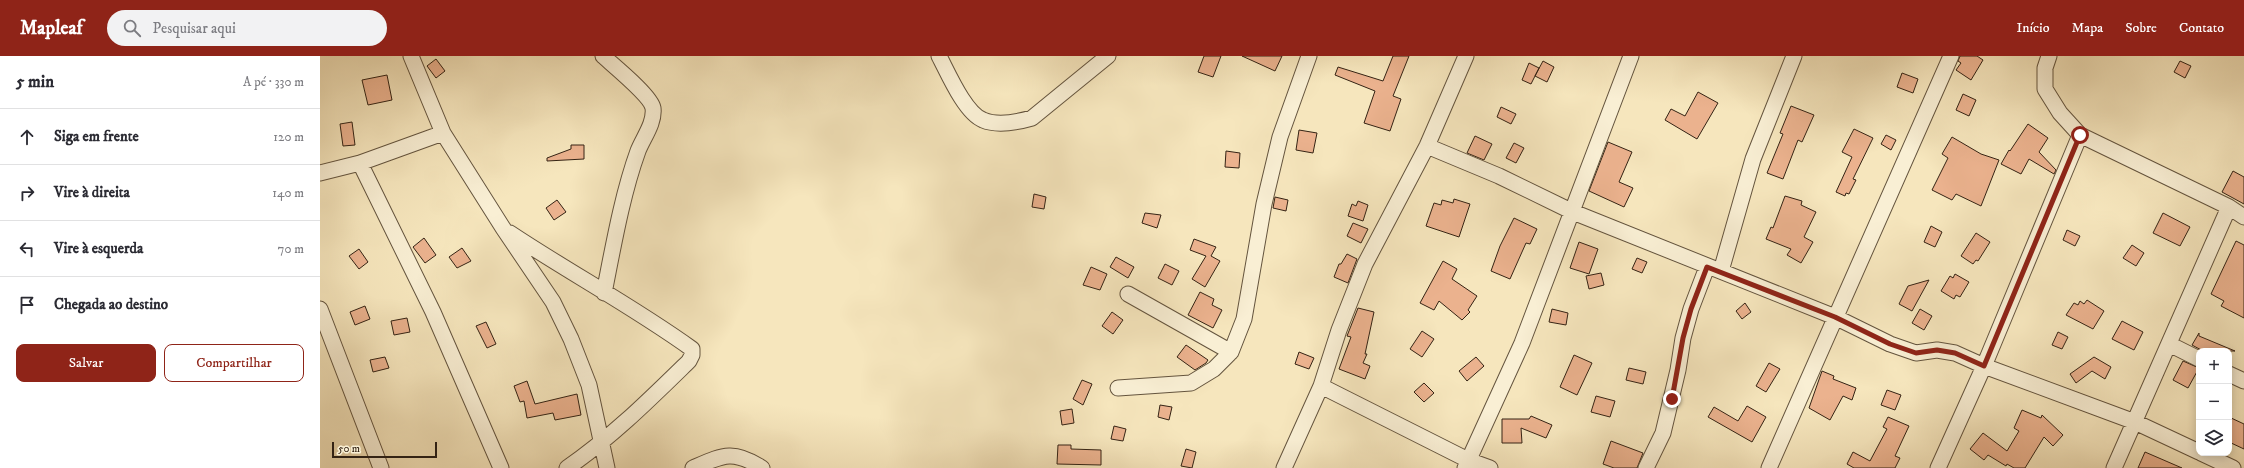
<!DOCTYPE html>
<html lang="pt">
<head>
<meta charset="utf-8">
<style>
	:root { --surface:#fff; --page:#f2f2f3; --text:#2b2b33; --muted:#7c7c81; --line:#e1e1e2; --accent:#8f2418 }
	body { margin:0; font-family:"IM FELL DW Pica",serif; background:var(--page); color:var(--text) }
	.controls { position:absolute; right:12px; bottom:12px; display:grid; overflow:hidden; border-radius:8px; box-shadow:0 2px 10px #0003 }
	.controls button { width:36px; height:36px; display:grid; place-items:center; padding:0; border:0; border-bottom:1px solid var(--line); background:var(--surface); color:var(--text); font:20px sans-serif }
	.scale { position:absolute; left:12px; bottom:10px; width:105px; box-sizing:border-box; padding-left:4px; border:2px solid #342314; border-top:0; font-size:11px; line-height:14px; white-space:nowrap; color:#342314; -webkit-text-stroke:3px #f9efd4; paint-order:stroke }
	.stop { position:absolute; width:12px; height:12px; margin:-9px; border:3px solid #8f2418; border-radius:50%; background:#fff }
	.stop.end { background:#8f2418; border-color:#fff; box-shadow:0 1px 4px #0008 }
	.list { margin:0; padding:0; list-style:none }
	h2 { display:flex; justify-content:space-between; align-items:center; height:52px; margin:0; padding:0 16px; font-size:17px }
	h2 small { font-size:13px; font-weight:400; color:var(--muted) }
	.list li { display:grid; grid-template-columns:26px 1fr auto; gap:12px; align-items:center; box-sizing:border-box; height:56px; padding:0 16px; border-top:1px solid var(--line) }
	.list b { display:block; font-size:15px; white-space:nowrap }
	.list em { font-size:13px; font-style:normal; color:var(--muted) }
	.actions { display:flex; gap:8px; padding:12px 16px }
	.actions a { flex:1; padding:9px 0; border:1px solid var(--accent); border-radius:8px; text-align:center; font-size:14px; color:var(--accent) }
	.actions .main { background:var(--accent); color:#fff }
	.icon { flex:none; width:22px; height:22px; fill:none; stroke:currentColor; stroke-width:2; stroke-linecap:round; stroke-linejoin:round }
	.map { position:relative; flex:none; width:1924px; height:412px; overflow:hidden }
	header { display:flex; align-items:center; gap:24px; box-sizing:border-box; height:56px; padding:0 20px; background:var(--accent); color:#fff }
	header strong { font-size:19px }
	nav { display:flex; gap:22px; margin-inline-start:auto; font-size:14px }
	.search { width:280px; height:36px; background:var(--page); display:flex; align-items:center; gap:10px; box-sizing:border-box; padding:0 14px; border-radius:22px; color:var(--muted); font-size:15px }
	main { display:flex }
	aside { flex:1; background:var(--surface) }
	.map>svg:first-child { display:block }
	.building { fill:#ebb28e; stroke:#342314 }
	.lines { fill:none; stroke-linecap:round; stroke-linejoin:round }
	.minor-casing { stroke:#64543e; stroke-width:17 }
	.minor { stroke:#f9efd4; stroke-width:15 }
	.route { stroke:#8f2418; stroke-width:5 }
</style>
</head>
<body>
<header>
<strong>Mapleaf</strong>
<div class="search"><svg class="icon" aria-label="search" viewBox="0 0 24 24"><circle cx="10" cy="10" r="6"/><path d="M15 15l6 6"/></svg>Pesquisar aqui</div>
<nav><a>Início</a><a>Mapa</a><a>Sobre</a><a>Contato</a></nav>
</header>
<main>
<aside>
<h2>5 min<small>A pé · 330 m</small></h2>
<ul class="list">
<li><svg class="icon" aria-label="ahead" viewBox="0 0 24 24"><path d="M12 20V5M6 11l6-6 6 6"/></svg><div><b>Siga em frente</b></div><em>120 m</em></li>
<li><svg class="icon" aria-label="right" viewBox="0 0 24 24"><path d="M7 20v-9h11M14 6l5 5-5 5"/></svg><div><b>Vire à direita</b></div><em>140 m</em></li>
<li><svg class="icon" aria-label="left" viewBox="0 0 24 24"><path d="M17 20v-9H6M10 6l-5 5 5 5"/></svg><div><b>Vire à esquerda</b></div><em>70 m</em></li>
<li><svg class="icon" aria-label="arrive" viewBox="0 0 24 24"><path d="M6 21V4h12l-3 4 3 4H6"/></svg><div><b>Chegada ao destino</b></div></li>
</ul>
<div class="actions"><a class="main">Salvar</a><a>Compartilhar</a></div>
</aside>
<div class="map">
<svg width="1924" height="412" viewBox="0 0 1924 412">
	<rect width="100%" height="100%" fill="#f6e6bd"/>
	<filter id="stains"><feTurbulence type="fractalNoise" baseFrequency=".005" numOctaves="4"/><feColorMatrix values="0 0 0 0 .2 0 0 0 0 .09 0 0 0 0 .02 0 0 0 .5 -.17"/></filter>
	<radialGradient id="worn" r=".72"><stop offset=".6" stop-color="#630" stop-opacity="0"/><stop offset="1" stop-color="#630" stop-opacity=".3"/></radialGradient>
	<path class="building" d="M 884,0 L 901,0 L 893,21 L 878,16 Z
		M 922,0 L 962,0 L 955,15 Z
		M 1073,0 L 1089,0 L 1073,40 L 1081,43 L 1070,75 L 1044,67 L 1055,35 L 1015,19 L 1018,11 L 1063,25 Z
		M 1640,0 L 1657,0 L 1663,4 L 1651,24 L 1636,14 L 1641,7 L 1638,5 Z
		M 116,3 L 125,15 L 116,22 L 107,10 Z
		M 1223,5 L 1234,11 L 1227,26 L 1215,20 Z
		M 1860,5 L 1871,10 L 1865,22 L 1854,16 Z
		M 1209,7 L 1219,12 L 1211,28 L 1202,24 Z
		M 1582,17 L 1598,23 L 1593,37 L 1577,31 Z
		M 67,19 L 72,44 L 48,49 L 42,24 Z
		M 1378,36 L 1398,47 L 1377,83 L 1345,64 L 1351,53 L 1365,60 Z
		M 1643,38 L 1656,44 L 1649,60 L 1636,54 Z
		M 1471,50 L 1494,59 L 1482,86 L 1478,84 L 1463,123 L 1447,117 L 1463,78 L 1460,77 Z
		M 1181,51 L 1196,58 L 1191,68 L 1177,61 Z
		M 32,66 L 35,89 L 23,90 L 20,68 Z
		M 1708,68 L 1728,82 L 1719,96 L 1736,114 L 1734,118 L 1709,103 L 1701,118 L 1681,108 L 1689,94 L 1690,95 Z
		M 1534,73 L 1553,82 L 1533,123 L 1536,124 L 1529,138 L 1526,137 L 1525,140 L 1516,136 L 1532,101 L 1522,96 Z
		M 979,74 L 997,77 L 993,97 L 976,94 Z
		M 1566,79 L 1576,84 L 1571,94 L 1561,88 Z
		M 1155,80 L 1172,88 L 1164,104 L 1147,97 Z
		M 1632,81 L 1661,98 L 1679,104 L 1661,150 L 1636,138 L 1632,144 L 1612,134 L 1628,102 L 1622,98 Z
		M 1288,86 L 1312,96 L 1299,126 L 1313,132 L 1304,151 L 1269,135 Z
		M 1194,87 L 1204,92 L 1196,107 L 1186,102 Z
		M 251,89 L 264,89 L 264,103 L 227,105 L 227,102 L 251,93 Z
		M 906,95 L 920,97 L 919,112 L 905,111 Z
		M 1913,115 L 1924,121 L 1924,148 L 1902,136 Z
		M 714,138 L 726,141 L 724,153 L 712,151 Z
		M 1465,140 L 1482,145 L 1481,149 L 1496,156 L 1484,181 L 1493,186 L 1481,207 L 1467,199 L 1471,193 L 1446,183 L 1451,171 L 1453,172 Z
		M 955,141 L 968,144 L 966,155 L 953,152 Z
		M 1134,143 L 1150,148 L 1139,181 L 1106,170 L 1114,147 L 1121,149 L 1122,144 L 1133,147 Z
		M 237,144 L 246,156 L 234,164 L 226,152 Z
		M 1038,145 L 1048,149 L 1043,165 L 1028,160 L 1032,148 L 1036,150 Z
		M 825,157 L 841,159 L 837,172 L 822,167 Z
		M 1843,157 L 1870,171 L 1860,190 L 1833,177 Z
		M 1194,162 L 1217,173 L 1210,188 L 1206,187 L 1190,223 L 1171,215 L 1180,190 Z
		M 1033,167 L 1048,173 L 1041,187 L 1027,180 Z
		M 1611,170 L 1622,176 L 1615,191 L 1604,186 Z
		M 1747,174 L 1760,180 L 1755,190 L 1743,184 Z
		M 1656,177 L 1670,186 L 1658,205 L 1656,204 L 1653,208 L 1641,200 Z
		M 104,182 L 116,199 L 105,207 L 93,191 Z
		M 874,183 L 896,191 L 891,200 L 900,205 L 885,231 L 872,223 L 886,200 L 870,194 Z
		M 1916,185 L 1924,189 L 1924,262 L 1901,250 L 1904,245 L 1891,238 Z
		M 1259,186 L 1278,193 L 1269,218 L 1250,212 Z
		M 1812,189 L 1824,197 L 1816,210 L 1803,202 Z
		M 142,192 L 151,205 L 137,212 L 129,201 Z
		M 39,193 L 48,206 L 39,213 L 29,200 Z
		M 1027,198 L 1037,203 L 1028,227 L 1014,221 L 1019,208 L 1021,208 Z
		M 796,201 L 814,211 L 808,222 L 790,211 Z
		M 1317,202 L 1327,206 L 1322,217 L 1312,213 Z
		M 1123,205 L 1137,213 L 1132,223 L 1157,240 L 1148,254 L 1150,256 L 1142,264 L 1119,245 L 1114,254 L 1100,247 Z
		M 845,208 L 859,215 L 852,229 L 838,222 Z
		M 771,211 L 787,218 L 780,234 L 763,229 Z
		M 1281,217 L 1284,229 L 1269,233 L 1266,220 Z
		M 1635,218 L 1649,226 L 1640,241 L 1636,239 L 1634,243 L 1621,235 L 1630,220 L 1633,222 Z
		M 1609,224 L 1592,255 L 1579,248 L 1588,230 Z
		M 880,236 L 894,243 L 892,249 L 902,254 L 893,272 L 868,259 Z
		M 1767,244 L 1784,255 L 1773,273 L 1746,259 L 1754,247 L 1758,249 L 1760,245 L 1764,248 Z
		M 1425,247 L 1431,256 L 1422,263 L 1416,255 Z
		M 45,250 L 50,263 L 35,269 L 30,256 Z
		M 1038,252 L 1054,256 L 1045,298 L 1047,298 L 1043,307 L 1050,310 L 1045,323 L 1019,313 L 1031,281 L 1027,280 Z
		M 1232,253 L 1248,257 L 1246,269 L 1229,266 Z
		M 1600,253 L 1612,260 L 1604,274 L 1592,267 Z
		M 792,256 L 803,264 L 793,278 L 782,270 Z
		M 87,262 L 90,276 L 74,279 L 71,265 Z
		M 1802,265 L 1823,276 L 1814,294 L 1792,283 Z
		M 166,266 L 176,288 L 167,292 L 156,270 Z
		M 1102,275 L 1114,283 L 1102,301 L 1090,293 Z
		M 1738,276 L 1748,281 L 1742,293 L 1732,289 Z
		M 1879,277 L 1879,280 L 1915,295 L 1883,295 L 1872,289 Z
		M 866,289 L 888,304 L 886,307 L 875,314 L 857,301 Z
		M 979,296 L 994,302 L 989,313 L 975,308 Z
		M 1254,299 L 1272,307 L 1257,339 L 1240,331 Z
		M 65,301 L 69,312 L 53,316 L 50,304 Z
		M 1156,301 L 1164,310 L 1147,325 L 1139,315 Z
		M 1774,301 L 1791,311 L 1785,323 L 1772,315 L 1756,327 L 1750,318 Z
		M 1863,305 L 1879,312 L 1868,332 L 1853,324 Z
		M 1449,307 L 1460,313 L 1446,336 L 1436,330 Z
		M 1309,312 L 1326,316 L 1323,328 L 1306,324 Z
		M 1502,315 L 1514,320 L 1513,323 L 1536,332 L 1532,344 L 1523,340 L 1510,364 L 1489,352 Z
		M 762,324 L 772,328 L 763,349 L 753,343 Z
		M 207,325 L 215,348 L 257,338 L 261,359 L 235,364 L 233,357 L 207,362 L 204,345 L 200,346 L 194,330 Z
		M 1104,327 L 1114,337 L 1104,346 L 1094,336 Z
		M 1567,334 L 1581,339 L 1575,354 L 1561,349 Z
		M 1276,340 L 1295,345 L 1290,361 L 1271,356 Z
		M 840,349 L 852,351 L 849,364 L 838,361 Z
		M 1427,350 L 1446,361 L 1432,386 L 1388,361 L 1394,351 L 1418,365 Z
		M 752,353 L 754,367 L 742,369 L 740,355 Z
		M 1702,354 L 1721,362 L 1722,359 L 1743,379 L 1733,390 L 1724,381 L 1705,412 L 1694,412 L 1687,408 L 1686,410 L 1668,399 L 1664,404 L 1650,393 L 1663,377 L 1687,395 L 1699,375 L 1694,372 Z
		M 1211,360 L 1232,369 L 1226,382 L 1201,372 L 1202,387 L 1182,387 L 1182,363 L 1209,363 Z
		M 1568,361 L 1589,370 L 1575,400 L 1580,402 L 1575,412 L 1534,412 L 1527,408 L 1533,396 L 1550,405 L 1567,373 L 1563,371 Z
		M 1909,361 L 1924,368 L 1924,393 L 1909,386 Z
		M 794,370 L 806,373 L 803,385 L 791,383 Z
		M 1291,385 L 1323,397 L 1317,412 L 1294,412 L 1283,408 Z
		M 738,389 L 751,389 L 751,393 L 781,394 L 781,409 L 737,408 Z
		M 866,393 L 876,396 L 872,412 L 861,410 Z
		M 1825,396 L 1862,412 L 1818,412 Z"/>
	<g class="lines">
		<g class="minor-casing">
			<path id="minor" d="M 91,0 L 123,77 L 183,172 L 233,246 L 251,283 L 269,329 L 287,412
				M 283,0 C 294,10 331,40 333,52 C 335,67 323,82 318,95 C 302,139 293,192 284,237
				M 619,0 C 628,17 645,57 663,64 C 677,70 698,66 712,62 L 788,0
				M 1729,0 L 1725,12 L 1725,33 L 1740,57 L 1760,79 L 1909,151 L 1924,161
				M 1107,90 L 1179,120 L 1253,156 L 1515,261 L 1570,288 L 1596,297 L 1617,294 L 1635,297 L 1664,310 L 1815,366 L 1879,396
				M 40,107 L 113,256 L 181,412
				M 0,117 L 40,107 L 123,77
				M 190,177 C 250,217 314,251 372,293 L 372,299 L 369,305 C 330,343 292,381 247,412
				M 1401,215 L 1433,103 L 1474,0
				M 808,238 L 911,296
				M 0,253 L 61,412
				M 1849,288 L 1879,303
				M 1909,318 L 1924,325
				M 1001,330 L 1148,404 L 1170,412
				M 798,332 L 871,327 L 894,313 L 911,296 L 924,263 L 944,148 L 960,81 L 989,0
				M 1881,397 L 1913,412
				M 373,412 C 403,399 413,393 442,412
				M 964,412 L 1001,330 L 1019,274 L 1045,208 L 1107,90 L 1146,0
				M 1145,412 L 1202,287 L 1311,0
				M 1326,412 L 1343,377 L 1358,314 L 1363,282 L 1371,253 L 1387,211
				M 1449,412 L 1631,0
				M 1618,412 L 1664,310 L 1760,79
				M 1794,412 L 1909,151"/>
		</g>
		<use href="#minor" class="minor"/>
	</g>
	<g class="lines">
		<path class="route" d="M 1352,343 L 1363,282 L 1371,253 L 1387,211 L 1515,261 L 1570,288 L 1596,297 L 1617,294 L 1635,297 L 1664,310 L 1760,79"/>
	</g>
	<rect width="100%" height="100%" filter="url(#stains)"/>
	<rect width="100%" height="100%" fill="url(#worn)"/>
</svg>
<div class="controls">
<button>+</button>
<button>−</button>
<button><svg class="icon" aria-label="layers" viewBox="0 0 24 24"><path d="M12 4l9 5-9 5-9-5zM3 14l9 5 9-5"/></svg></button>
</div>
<div class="scale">50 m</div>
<div class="stop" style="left:1760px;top:79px"></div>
<div class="stop end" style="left:1352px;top:343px"></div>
</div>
</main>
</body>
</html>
